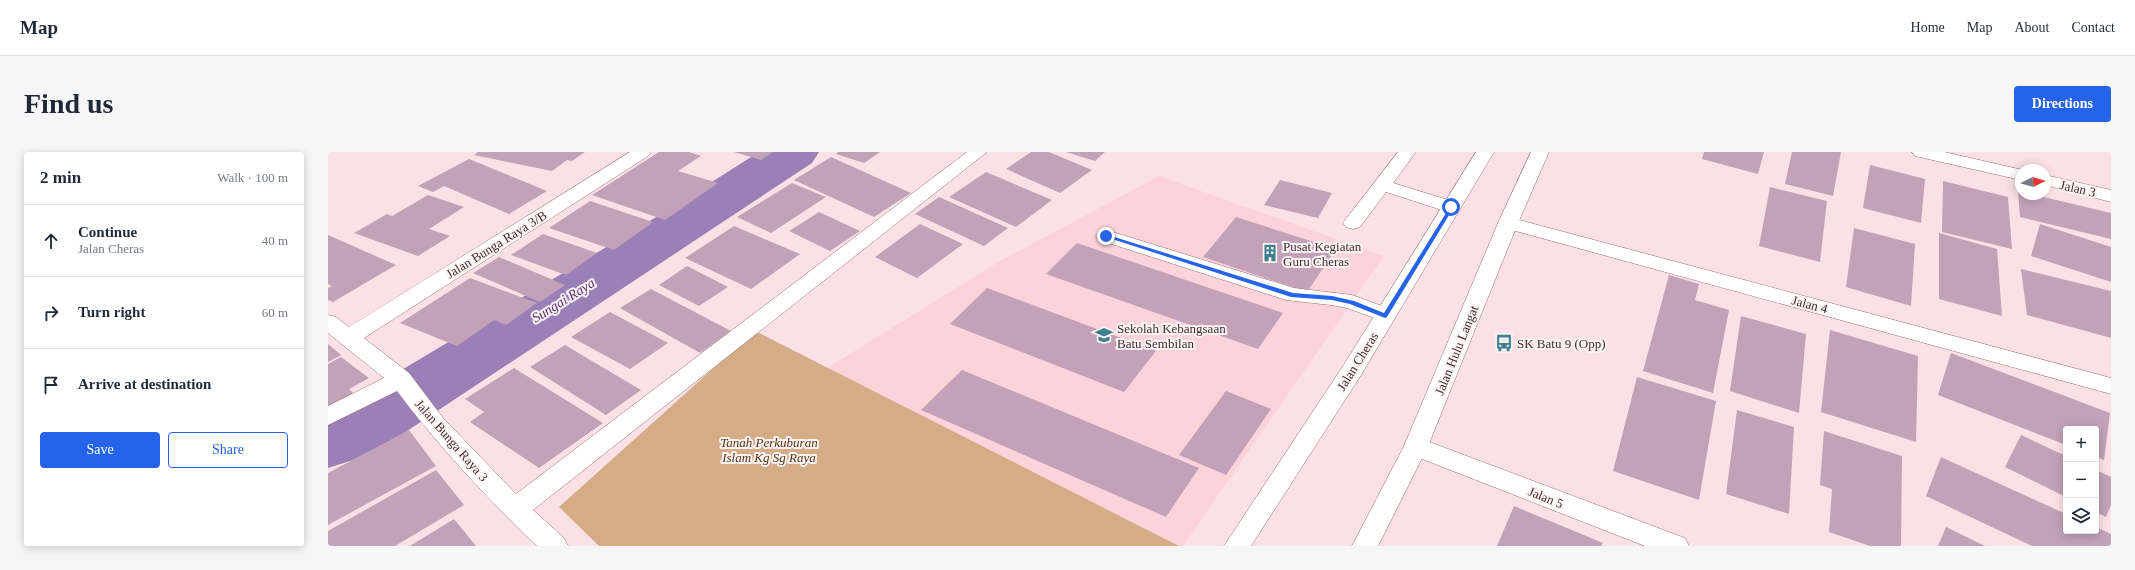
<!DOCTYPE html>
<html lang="en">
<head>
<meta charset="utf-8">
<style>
	:root { --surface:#fff; --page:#f6f6f7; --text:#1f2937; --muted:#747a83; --line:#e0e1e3; --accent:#2563eb }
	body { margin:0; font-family:Georgia,serif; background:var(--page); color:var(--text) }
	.controls { position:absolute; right:12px; bottom:12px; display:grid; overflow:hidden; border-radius:4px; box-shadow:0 2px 10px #0003 }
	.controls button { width:36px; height:36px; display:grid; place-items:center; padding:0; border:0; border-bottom:1px solid var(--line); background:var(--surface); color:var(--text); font:20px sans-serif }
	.compass { position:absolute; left:1687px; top:12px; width:36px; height:36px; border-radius:50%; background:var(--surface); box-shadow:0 2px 10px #0003; rotate:85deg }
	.stop { position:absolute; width:12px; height:12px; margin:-9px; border:3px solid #2563eb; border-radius:50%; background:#fff }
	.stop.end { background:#2563eb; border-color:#fff; box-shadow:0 1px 4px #0008 }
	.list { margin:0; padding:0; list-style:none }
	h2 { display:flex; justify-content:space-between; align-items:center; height:52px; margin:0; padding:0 16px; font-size:17px }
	h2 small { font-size:13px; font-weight:400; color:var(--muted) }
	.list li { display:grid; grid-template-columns:26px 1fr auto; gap:12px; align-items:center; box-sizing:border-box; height:72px; padding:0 16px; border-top:1px solid var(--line) }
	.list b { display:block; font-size:15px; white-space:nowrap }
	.list p { margin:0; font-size:13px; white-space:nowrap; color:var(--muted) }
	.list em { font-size:13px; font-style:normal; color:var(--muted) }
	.actions { display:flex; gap:8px; padding:12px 16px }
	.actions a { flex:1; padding:9px 0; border:1px solid var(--accent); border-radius:4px; text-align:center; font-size:14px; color:var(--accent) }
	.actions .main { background:var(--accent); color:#fff }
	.icon { flex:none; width:22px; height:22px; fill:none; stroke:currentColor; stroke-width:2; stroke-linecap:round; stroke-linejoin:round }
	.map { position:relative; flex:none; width:1783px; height:394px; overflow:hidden; border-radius:4px }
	header { display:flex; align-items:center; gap:24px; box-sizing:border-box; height:56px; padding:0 20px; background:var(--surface); border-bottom:1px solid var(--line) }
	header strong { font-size:19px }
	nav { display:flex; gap:22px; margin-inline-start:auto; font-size:14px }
	.intro { display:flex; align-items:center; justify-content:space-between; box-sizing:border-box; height:96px; padding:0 24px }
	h1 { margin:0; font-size:28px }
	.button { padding:10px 18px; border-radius:4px; background:var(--accent); color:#fff; font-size:14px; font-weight:700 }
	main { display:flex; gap:24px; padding:0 24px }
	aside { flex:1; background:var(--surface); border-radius:4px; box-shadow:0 2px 10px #0003 }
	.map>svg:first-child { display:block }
	.built { fill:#fdd3db }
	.green { fill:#d4ad86 }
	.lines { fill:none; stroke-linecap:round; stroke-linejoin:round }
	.river { fill:#9a80b6; fill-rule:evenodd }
	.building { fill:#c2a1b9 }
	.minor-casing { stroke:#946e75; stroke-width:1 }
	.major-casing { stroke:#946e75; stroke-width:1 }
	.minor { fill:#fff; fill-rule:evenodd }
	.major { fill:#fff; fill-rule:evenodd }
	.route { fill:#2563eb }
	.labels { text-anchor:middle; stroke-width:4; stroke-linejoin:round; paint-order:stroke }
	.street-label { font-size:13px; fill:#3f2e31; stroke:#fcf3f4 }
	.poi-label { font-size:13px; fill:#3f2e31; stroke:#fcf3f4; text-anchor:start }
	.park-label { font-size:13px; font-style:italic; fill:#54340e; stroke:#fcf3f4 }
	.water-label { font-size:14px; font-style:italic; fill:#533073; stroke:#fcf3f4 }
</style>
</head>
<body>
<header>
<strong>Map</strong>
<nav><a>Home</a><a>Map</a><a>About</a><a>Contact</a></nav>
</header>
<div class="intro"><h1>Find us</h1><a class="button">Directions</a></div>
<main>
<aside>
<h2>2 min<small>Walk · 100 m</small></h2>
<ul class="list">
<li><svg class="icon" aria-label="ahead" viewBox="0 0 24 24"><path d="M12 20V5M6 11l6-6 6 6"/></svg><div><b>Continue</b><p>Jalan Cheras</p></div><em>40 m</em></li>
<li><svg class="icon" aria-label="right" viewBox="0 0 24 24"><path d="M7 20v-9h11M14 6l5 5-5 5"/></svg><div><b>Turn right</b></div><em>60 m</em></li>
<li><svg class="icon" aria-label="arrive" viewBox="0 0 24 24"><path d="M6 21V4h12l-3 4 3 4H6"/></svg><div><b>Arrive at destination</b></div></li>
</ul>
<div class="actions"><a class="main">Save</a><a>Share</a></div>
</aside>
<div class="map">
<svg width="1783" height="394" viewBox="0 0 1783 394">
	<rect width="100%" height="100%" fill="#fbe1e5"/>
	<path class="built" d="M 831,24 L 1056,104 L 855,394 L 851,394 L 499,216 L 672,109 Z"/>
	<path class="green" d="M 427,179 L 851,394 L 271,394 L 231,355 Z"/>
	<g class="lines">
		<path class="river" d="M 431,0 L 491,0 L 484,11 L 70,285 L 25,308 L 0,316 L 0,259 L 22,249 L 335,61 Z"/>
	</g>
	<path class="building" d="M 150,0 L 257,0 L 244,9 L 239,8 L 224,19 L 146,3 Z
		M 331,0 L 361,0 L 373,4 L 350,19 L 390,31 L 337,68 L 264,43 Z
		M 406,0 L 445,0 L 433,8 Z
		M 510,0 L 552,0 L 536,11 L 508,2 Z
		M 703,0 L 721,0 L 764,18 L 732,41 L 678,17 Z
		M 738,0 L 777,0 L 767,9 Z
		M 1376,0 L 1436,0 L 1430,22 L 1374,7 Z
		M 1464,0 L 1513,0 L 1505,44 L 1457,32 Z
		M 503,5 L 583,41 L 546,65 L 466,28 Z
		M 141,7 L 219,39 L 181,62 L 116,34 L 105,40 L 90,34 Z
		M 1542,13 L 1597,27 L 1593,71 L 1535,56 Z
		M 658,20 L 724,48 L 688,75 L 621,45 Z
		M 952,28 L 1004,41 L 990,66 L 936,53 Z
		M 1615,29 L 1680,45 L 1684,97 L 1614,80 Z
		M 464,31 L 498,45 L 443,81 L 409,65 Z
		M 1442,35 L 1499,49 L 1492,110 L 1431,94 Z
		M 1690,39 L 1693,40 L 1693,42 L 1703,42 L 1783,61 L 1783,87 L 1692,65 Z
		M 100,43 L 136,55 L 101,77 L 122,84 L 90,104 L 26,81 L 59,62 L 64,64 Z
		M 611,45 L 680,76 L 656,94 L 587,62 Z
		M 262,49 L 325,70 L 286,98 L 221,76 Z
		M 491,60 L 532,79 L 502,99 L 461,79 Z
		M 908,65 L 1008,97 L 979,140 L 875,105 Z
		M 592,72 L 635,92 L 589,126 L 547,105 Z
		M 1712,72 L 1783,95 L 1783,130 L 1703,104 Z
		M 406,74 L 472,102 L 423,137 L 357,106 Z
		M 1526,76 L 1587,92 L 1583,154 L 1518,135 Z
		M 1611,81 L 1669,97 L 1674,164 L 1611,147 Z
		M 215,82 L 269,101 L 238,123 L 183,103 Z
		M 0,83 L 68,113 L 5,150 L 0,148 L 0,136 L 4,134 L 0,132 Z
		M 749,91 L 955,161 L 930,197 L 718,122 Z
		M 171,105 L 237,133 L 212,150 L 145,121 Z
		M 359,114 L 400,135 L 371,154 L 331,133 Z
		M 1693,117 L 1783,139 L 1783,186 L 1699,163 Z
		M 1341,123 L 1371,132 L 1367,148 L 1401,158 L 1385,241 L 1315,219 Z
		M 142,126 L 209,151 L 178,173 L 166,168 L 129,194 L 72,171 Z
		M 659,136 L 828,199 L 796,240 L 622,172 Z
		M 323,137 L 403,179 L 372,201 L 292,156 Z
		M 282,160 L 340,191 L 302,217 L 243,185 Z
		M 1413,164 L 1478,182 L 1471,261 L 1402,239 Z
		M 1502,178 L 1590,204 L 1588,290 L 1493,260 Z
		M 0,192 L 13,203 L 0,210 Z
		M 237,193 L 313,238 L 278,263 L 202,215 Z
		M 1623,201 L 1782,261 L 1776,308 L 1768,305 L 1768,277 L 1738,277 L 1738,293 L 1610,243 Z
		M 13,205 L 41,226 L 21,237 L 27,243 L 0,258 L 0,212 Z
		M 186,216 L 275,271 L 211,316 L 142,270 L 156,260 L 137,247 Z
		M 634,218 L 871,316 L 838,365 L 593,258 Z
		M 1309,225 L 1388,249 L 1371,348 L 1285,319 Z
		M 898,239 L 943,257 L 898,323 L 851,303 Z
		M 1409,258 L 1466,275 L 1461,362 L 1398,342 Z
		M 81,278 L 108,314 L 0,373 L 0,321 Z
		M 1496,279 L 1574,304 L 1573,394 L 1542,394 L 1501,380 L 1504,337 L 1492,333 Z
		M 1693,283 L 1738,304 L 1738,345 L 1677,315 Z
		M 1613,305 L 1738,362 L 1738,379 L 1768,379 L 1768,375 L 1783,382 L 1783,394 L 1704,394 L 1598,344 Z
		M 108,318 L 136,353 L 67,394 L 0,394 L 0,379 Z
		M 1768,318 L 1783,325 L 1783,353 L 1778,365 L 1768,360 Z
		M 1186,354 L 1275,391 L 1273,394 L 1169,394 Z
		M 126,367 L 148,394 L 82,394 Z
		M 1618,375 L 1657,394 L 1610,394 Z"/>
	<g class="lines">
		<g class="minor-casing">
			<path id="minor" d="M 302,0 L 323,0 L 320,4 L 36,186 L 81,221 L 115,266 L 188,342 L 639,0 L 659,0 L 205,358 L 236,386 L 240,394 L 209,394 C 159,346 111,295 69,239 L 0,273 L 0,254 L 56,226 L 0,181 L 0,163 L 8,165 L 21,175 Z
				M 1070,0 L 1088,0 L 1065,31 L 1130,51 L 1132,55 L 1130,59 L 1123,61 L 1058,40 L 1032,75 L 1025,77 L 1018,75 L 1015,71 L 1018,67 Z
				M 1584,0 L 1616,0 L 1695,18 L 1693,18 L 1693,28 L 1587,4 Z
				M 1717,23 L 1783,38 L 1783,50 L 1717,33 Z
				M 1180,65 L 1783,226 L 1783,242 L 1173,75 L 1170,71 L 1173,67 Z
				M 778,78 L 966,136 L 1024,143 L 1065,158 L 1068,163 L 1065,168 L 1057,170 L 1019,156 L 1003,153 L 958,148 L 771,88 L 768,84 L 771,80 Z
				M 1088,285 L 1357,386 L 1361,394 L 1317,394 L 1079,301 L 1076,294 L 1079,287 Z"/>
		</g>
		<g class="major-casing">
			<path id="major" d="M 1148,0 L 1166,0 L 1033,223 L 923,394 L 896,394 L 1017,211 Z
				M 1203,0 L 1221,0 L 1190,71 L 1100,294 L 1050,394 L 1024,394 L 1076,294 L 1170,71 Z"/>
		</g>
		<use href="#minor" class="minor"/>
		<use href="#major" class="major"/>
	</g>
	<path class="route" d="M 1123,53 L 1126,55 L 1059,165 L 1057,166 L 1022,152 L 1004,148 L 963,145 L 775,84 L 780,83 L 965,141 L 1004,144 L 1026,149 L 1056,161 Z"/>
	<defs>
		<g id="building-bare" transform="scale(1.38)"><path d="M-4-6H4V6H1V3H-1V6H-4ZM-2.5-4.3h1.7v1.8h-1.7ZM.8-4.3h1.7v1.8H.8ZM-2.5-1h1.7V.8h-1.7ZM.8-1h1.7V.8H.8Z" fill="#3d8191" stroke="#fcf3f4" stroke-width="2.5" paint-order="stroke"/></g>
		<g id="school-bare" transform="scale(1.38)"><path d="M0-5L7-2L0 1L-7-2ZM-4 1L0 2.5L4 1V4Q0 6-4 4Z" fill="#3d8191" stroke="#fcf3f4" stroke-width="2.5" paint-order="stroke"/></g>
		<g id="bus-bare" transform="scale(1.38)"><path d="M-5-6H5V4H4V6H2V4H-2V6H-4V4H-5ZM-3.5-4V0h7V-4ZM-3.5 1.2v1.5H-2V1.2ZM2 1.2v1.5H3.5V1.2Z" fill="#3d8191" stroke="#fcf3f4" stroke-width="2.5" paint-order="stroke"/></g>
	</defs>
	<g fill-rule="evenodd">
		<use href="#building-bare" x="942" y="101"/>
		<use href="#school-bare" x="776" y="183"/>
		<use href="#bus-bare" x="1176" y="191"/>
	</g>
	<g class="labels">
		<g class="street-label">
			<text transform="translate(1750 36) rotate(13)" y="5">Jalan 3</text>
			<text transform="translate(168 92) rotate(-32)" y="5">Jalan Bunga Raya 3/B</text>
			<text transform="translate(1482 152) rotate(15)" y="5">Jalan 4</text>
			<text transform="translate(1128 198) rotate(-68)" y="5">Jalan Hulu Langat</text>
			<text transform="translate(1029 209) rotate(-58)" y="5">Jalan Cheras</text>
			<text transform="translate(124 288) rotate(49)" y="5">Jalan Bunga Raya 3</text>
			<text transform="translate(1218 345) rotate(22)" y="5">Jalan 5</text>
		</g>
		<g class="poi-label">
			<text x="955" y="99">Pusat Kegiatan<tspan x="955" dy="15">Guru Cheras</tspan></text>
			<text x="789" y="181">Sekolah Kebangsaan<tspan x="789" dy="15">Batu Sembilan</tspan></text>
			<text x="1189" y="196">SK Batu 9 (Opp)</text>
		</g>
		<g class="park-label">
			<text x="441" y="295">Tanah Perkuburan<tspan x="441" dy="15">Islam Kg Sg Raya</tspan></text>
		</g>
		<g class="water-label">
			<text transform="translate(235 148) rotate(-32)" y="5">Sungai Raya</text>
		</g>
	</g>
</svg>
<div class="controls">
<button>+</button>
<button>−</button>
<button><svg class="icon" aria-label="layers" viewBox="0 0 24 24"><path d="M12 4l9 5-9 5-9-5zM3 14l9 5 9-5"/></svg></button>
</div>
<svg class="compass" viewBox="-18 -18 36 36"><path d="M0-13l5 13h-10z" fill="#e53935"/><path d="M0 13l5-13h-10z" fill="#747a83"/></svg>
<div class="stop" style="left:1123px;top:55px"></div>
<div class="stop end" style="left:778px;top:84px"></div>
</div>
</main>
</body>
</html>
